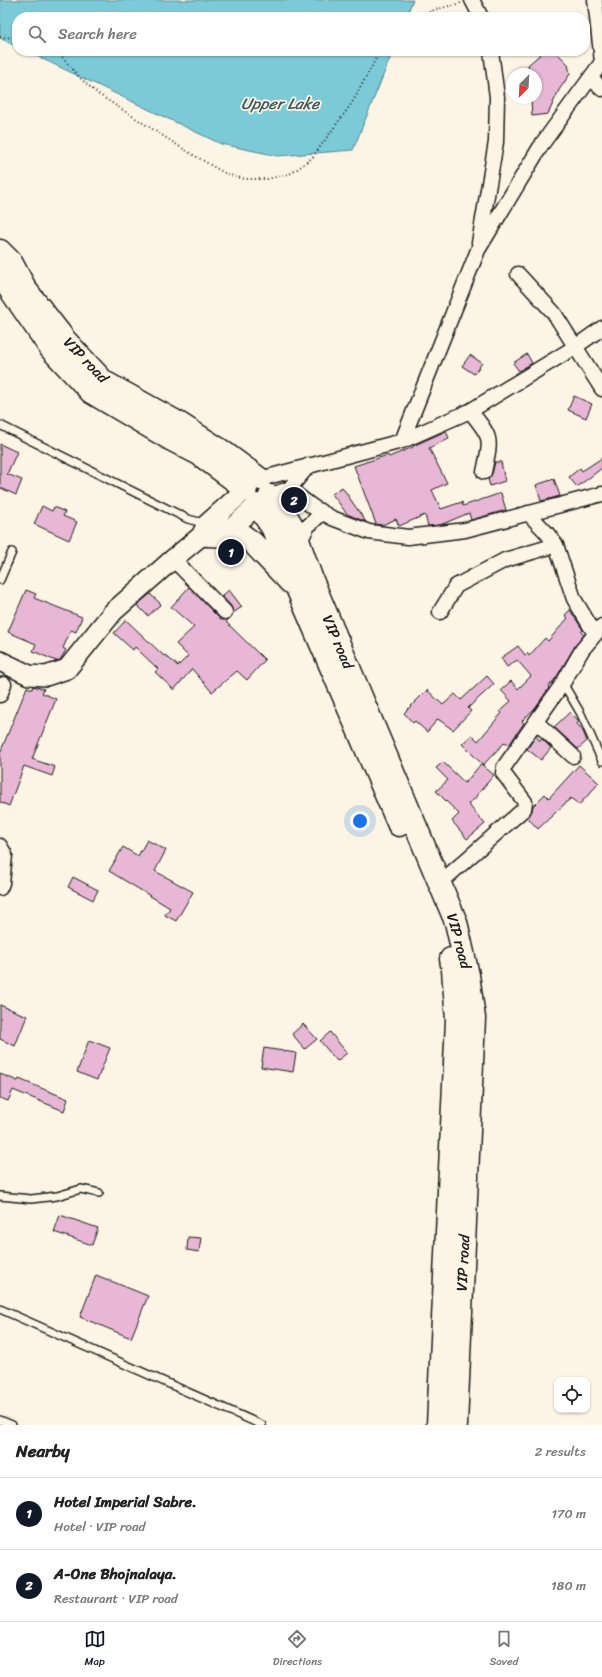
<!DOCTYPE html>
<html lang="en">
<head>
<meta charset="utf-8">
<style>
	:root { --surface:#fff; --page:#f6f6f6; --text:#222; --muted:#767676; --line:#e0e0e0; --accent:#111827 }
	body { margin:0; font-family:Sriracha,sans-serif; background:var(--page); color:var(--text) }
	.controls { position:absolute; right:12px; bottom:12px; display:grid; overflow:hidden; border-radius:8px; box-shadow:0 1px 3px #0004 }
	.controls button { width:36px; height:36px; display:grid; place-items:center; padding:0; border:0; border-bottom:1px solid var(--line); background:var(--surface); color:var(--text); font:20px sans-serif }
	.compass { position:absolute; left:506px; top:68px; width:36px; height:36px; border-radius:50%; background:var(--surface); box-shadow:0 1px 3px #0004; rotate:204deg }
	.you { position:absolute; left:360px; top:821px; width:14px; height:14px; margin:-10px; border:3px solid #fff; border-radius:50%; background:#1a73e8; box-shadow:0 0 0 6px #1a73e833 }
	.badge { display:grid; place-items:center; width:26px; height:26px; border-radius:50%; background:var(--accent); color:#fff; font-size:13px; font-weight:700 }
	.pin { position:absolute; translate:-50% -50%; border:2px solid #fff; box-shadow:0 1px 4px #0006 }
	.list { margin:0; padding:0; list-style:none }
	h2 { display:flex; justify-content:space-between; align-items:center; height:52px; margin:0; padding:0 16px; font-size:17px }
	h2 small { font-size:13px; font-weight:400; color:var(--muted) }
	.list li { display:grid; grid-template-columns:26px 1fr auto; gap:12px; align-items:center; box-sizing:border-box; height:72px; padding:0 16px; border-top:1px solid var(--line) }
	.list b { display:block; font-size:15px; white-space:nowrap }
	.list p { margin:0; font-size:13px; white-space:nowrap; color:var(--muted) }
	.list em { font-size:13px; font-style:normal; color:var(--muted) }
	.icon { flex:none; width:22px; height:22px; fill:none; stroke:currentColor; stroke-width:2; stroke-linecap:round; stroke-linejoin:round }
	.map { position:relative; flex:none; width:602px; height:1425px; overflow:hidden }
	.search { position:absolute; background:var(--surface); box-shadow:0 1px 3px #0004; left:12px; right:12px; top:12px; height:44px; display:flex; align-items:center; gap:10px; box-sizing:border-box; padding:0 14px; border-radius:16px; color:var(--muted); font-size:15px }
	.sheet { height:196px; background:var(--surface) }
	nav { display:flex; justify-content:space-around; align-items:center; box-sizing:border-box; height:56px; border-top:1px solid var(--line); background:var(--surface); font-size:11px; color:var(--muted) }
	nav a { display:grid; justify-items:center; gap:2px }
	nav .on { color:var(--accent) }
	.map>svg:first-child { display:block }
	.water { fill:#7bcad8; stroke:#55848d }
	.building { fill:#e8b7d6; stroke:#1c1c1c }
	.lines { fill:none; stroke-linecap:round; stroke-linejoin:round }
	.lane-casing { stroke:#1c1c1c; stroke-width:10 }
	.street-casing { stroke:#1c1c1c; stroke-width:17 }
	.secondary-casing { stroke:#1c1c1c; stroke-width:22 }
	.primary-casing { stroke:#1c1c1c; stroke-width:25 }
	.path { stroke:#1c1c1c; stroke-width:2; stroke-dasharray:1 3; stroke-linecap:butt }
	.lane { stroke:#fcf5e5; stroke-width:7 }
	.street { stroke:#fcf5e5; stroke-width:14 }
	.secondary { stroke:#fcf5e5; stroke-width:19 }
	.primary { stroke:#fcf5e5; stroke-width:22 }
	.labels { text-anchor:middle; stroke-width:3.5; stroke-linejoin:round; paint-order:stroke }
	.street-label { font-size:15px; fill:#1c1c1c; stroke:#fcf5e5 }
	.water-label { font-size:16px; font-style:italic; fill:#3d595e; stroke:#fcf5e5 }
</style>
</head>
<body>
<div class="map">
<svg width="602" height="1425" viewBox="0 0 602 1425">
	<rect width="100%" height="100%" fill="#fcf5e5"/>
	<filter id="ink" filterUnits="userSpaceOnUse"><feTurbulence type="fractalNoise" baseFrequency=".025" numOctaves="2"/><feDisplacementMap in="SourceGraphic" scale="8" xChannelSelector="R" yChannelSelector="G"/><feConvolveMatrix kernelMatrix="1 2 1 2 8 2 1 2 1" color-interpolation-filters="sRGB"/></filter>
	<g filter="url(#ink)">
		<path class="water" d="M 0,0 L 413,0 L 406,17 L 17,17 L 17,47 L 0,38 Z
			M 26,51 L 393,51 L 353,150 L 278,156 L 221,144 Z"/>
		<path class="building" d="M 544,51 L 555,51 L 568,64 L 570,74 L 559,90 L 548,114 L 532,116 L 531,98 L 536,98 L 536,74 L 529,74 L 528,65 Z
			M 527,354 L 532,363 L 519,371 L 513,363 Z
			M 470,355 L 482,363 L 474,374 L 462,366 Z
			M 574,396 L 592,404 L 586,418 L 568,410 Z
			M 446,431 L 449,438 L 429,448 L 447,483 L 432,490 L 441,509 L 462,502 L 463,506 L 501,493 L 506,510 L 471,520 L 469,513 L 440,525 L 428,526 L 425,515 L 399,526 L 396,519 L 382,525 L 376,524 L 354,466 L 388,455 L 389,457 L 413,447 L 413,446 Z
			M 0,444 L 17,452 L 7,474 L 22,480 L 16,495 L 1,488 L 0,489 Z
			M 602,458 L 602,468 L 577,487 L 569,477 L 580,468 L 582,471 Z
			M 495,462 L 501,462 L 505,481 L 490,486 L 488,479 L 492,474 Z
			M 554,479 L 560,496 L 541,501 L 536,485 Z
			M 342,487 L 366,522 L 347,514 L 332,494 Z
			M 42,506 L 52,511 L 54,507 L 65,512 L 63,516 L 77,522 L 69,540 L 34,524 Z
			M 189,587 L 219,618 L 223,620 L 229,619 L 226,622 L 265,660 L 247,680 L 237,671 L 212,692 L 192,669 L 174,690 L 155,672 L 158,669 L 135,647 L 133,650 L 114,633 L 126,620 L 164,656 L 165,655 L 178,666 L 188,656 L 176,644 L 194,627 L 171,607 Z
			M 26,590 L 36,594 L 34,598 L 82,617 L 76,632 L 71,630 L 63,648 L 66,650 L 60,660 L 56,661 L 33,651 L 36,644 L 8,632 Z
			M 229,590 L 242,607 L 233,613 L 231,606 L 222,596 Z
			M 150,594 L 161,604 L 148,616 L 137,605 Z
			M 570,610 L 583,630 L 581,632 L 584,635 L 575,646 L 556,678 L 548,687 L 549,688 L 535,708 L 522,721 L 524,723 L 509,745 L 505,742 L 483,765 L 462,744 L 472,735 L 478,741 L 502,713 L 500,711 L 511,701 L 501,690 L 511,681 L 518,689 L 531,676 L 517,660 L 507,667 L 501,658 L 518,646 L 525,655 L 527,653 L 529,656 L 545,638 L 548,641 L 568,618 L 565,615 Z
			M 487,676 L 494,684 L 468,708 L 471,711 L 453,730 L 438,719 L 427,732 L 415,721 L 413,723 L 404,713 L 427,690 L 443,705 L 455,694 L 461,700 Z
			M 33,686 L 44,689 L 42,693 L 56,699 L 32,759 L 55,767 L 52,776 L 24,766 L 9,806 L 0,802 L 0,753 L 27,687 L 32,689 Z
			M 570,712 L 579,721 L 577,724 L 582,729 L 587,741 L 578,749 L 554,727 Z
			M 536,736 L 540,741 L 542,739 L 551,748 L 541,760 L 527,749 Z
			M 443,762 L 465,783 L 481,764 L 494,775 L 476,796 L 477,797 L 468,804 L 485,824 L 467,839 L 452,821 L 459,814 L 436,791 L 448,780 L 436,768 Z
			M 579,765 L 599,783 L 579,805 L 571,798 L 538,829 L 527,817 L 532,811 L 533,806 L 545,794 L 549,798 Z
			M 147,840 L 166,850 L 155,871 L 193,892 L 176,921 L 165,915 L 170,908 L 109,871 L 123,847 L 138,856 Z
			M 73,877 L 98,890 L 93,900 L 68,887 Z
			M 0,1005 L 27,1016 L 15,1046 L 0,1039 Z
			M 303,1024 L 317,1039 L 305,1049 L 292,1034 Z
			M 330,1032 L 347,1053 L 337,1061 L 320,1041 Z
			M 89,1040 L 110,1048 L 97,1080 L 77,1072 Z
			M 264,1048 L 296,1053 L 293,1072 L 261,1067 Z
			M 0,1074 L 18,1081 L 19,1079 L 68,1099 L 64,1111 L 13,1090 L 8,1101 L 0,1098 Z
			M 60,1215 L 98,1228 L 92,1245 L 54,1232 Z
			M 188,1237 L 201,1238 L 199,1252 L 187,1250 Z
			M 96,1275 L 148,1296 L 131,1338 L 80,1317 Z"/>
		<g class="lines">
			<g class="lane-casing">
				<path id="lane" d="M 0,425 L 188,519 L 207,524
					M 0,580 L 12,552
					M 563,683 L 581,714 L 602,761
					M 0,1196 L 31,1199 L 57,1196 L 81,1189 L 99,1193
					M 0,1309 L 262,1425
					M 0,1420 L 12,1425"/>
			</g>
			<g class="street-casing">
				<path id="street" d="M 472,0 L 481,17
					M 595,0 L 602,62
					M 591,78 L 602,89
					M 479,243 L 496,142 L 497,97 L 491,51
					M 518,274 L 554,313 L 602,389
					M 470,411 C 493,439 491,438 484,472
					M 402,441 L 478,250 L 542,144 L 602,62
					M 260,479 L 402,441 L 470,411 L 575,347 L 602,328
					M 289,489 L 313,507 L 332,518 L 369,532 L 408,537 L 465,530 L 602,494
					M 280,492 L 289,489 L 309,465
					M 528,513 L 546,532 L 556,545 L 574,599 L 595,634
					M 299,544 L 307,527 L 322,513
					M 173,559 L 225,612
					M 440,612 L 456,586 L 505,560 L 556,545
					M 0,695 L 4,684
					M 536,722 L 573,756
					M 0,846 L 5,855 L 2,883 L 0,888
					M 440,883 L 524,809 L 525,802 L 503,773 L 504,767 L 563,683 L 582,650 L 602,626"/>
			</g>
			<g class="secondary-casing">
				<path id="secondary" d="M 201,536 L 218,537 L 232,528 L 257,505
					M 0,661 L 29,675 L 46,676 L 67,669 L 113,612 L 173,559 L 201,536 L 207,524 L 246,489"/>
			</g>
			<g class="primary-casing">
				<path id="primary" d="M 0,251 L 11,262 L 26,290 L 65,340 L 104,382 L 180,424 L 222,451 L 260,479
					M 0,275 L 51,349 L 91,392 L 172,440 L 199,454 L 246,489
					M 270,496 L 284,512 L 294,529 L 312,580 L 456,922 L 468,975 L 474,1018 L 456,1425
					M 257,505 L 272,527 L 281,548 L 297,588 L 399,825
					M 232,528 L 253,543 L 290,582
					M 438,1425 L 457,1020 L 453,970 L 451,959"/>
			</g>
			<path class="path" d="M 418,17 L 434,10 L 461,3
				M 0,37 L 17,38
				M 57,51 L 81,79 L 98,94 L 185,150 L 226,174 L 245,179 L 268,179 L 292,173 L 312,158 L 352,103 L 380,51"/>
			<use href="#lane" class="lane"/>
			<use href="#street" class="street"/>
			<use href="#secondary" class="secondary"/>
			<use href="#primary" class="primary"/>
		</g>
	</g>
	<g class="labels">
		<g class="street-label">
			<text transform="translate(86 360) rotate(46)" y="5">VIP road</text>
			<text transform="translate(338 642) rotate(67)" y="5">VIP road</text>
			<text transform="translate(459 941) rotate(75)" y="5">VIP road</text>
			<text transform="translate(463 1263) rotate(-87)" y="5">VIP road</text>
		</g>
		<g class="water-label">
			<text x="280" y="109">Upper Lake</text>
		</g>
	</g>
</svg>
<div class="controls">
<button><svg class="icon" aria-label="locate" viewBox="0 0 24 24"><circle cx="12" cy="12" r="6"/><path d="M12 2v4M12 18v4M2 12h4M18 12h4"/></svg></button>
</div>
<svg class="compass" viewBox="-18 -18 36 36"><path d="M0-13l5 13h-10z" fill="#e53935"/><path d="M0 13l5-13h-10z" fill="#767676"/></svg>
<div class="you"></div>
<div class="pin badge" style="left:231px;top:552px">1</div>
<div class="pin badge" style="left:294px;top:500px">2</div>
<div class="search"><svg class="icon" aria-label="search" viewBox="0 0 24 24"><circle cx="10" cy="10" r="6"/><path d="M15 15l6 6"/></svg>Search here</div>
</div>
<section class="sheet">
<h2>Nearby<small>2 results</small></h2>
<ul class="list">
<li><span class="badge">1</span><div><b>Hotel Imperial Sabre.</b><p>Hotel · VIP road</p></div><em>170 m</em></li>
<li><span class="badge">2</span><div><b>A-One Bhojnalaya.</b><p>Restaurant · VIP road</p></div><em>180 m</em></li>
</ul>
</section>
<nav>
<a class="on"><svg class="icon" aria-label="map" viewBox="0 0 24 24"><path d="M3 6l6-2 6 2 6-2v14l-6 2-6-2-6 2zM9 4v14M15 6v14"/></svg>Map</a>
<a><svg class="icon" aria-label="directions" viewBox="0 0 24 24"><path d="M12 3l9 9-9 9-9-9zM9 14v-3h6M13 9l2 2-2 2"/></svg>Directions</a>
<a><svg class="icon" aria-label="saved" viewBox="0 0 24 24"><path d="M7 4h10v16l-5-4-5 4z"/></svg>Saved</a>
</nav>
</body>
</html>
